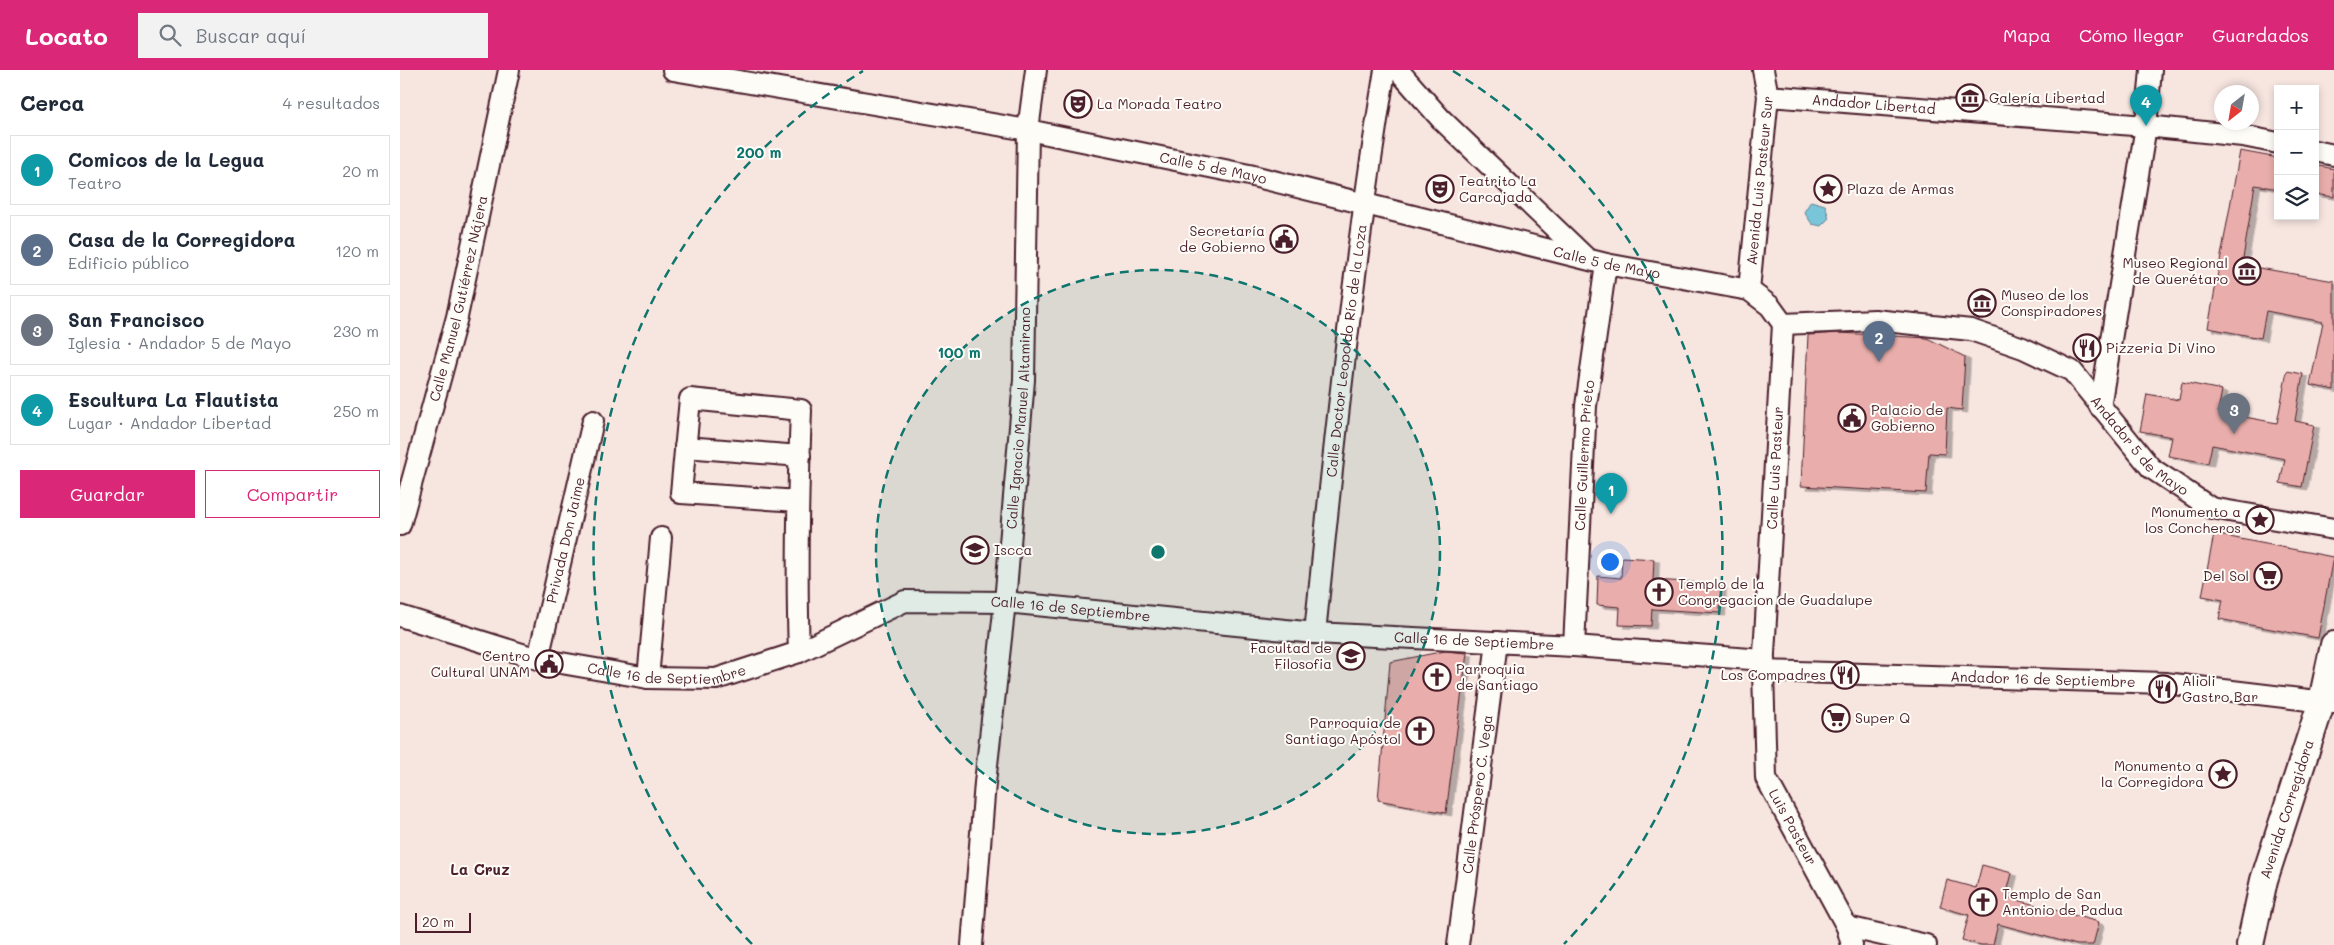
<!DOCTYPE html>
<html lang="es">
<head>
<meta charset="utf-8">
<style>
	:root { --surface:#fff; --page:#f2f2f3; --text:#1f2937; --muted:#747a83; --line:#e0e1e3; --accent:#db2777 }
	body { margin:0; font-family:Mali,sans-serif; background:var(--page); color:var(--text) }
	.controls { position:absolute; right:15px; top:15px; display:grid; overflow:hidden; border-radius:0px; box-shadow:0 2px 8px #0003 }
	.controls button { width:45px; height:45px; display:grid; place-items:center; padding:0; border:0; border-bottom:1px solid var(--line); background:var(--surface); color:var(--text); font:25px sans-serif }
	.compass { position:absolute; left:1814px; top:15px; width:45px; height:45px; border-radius:50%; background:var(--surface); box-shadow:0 2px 8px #0003; rotate:211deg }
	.scale { position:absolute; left:15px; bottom:12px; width:56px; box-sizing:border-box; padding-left:5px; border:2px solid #4a1f2b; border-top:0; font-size:14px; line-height:18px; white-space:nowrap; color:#4a1f2b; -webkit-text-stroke:4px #fdfcf7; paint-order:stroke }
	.you { position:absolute; left:1209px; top:491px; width:18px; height:18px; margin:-12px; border:4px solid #fff; border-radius:50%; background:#1a73e8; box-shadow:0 0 0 8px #1a73e833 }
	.badge { display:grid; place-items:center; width:32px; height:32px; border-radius:50%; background:var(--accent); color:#fff; font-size:16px; font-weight:700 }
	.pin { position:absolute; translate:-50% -41px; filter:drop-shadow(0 1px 2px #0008) }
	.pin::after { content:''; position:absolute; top:26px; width:18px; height:15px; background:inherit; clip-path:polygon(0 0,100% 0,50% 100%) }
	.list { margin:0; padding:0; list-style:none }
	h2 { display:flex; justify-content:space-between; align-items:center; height:65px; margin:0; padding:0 20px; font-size:21px }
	h2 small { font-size:16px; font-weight:400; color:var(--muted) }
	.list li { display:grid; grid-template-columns:32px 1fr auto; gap:15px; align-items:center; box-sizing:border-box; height:70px; margin:0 10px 10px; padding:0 10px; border:1px solid var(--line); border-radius:0px }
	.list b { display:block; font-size:19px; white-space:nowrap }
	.list p { margin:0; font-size:16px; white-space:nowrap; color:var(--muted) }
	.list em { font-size:16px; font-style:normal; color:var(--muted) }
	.actions { display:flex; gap:10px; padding:15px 20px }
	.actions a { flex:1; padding:11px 0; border:1px solid var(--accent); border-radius:0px; text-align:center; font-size:18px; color:var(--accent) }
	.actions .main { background:var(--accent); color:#fff }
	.icon { flex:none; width:28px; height:28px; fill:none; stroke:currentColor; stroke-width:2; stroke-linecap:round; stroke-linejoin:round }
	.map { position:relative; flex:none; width:1934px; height:875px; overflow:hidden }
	header { display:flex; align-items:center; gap:30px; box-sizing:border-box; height:70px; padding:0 25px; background:var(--accent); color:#fff }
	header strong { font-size:24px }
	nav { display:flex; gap:28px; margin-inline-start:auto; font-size:18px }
	.search { width:350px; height:45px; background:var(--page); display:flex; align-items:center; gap:12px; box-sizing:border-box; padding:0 18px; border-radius:0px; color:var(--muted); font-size:19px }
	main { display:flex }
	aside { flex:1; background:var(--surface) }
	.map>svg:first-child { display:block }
	.water { fill:#79c5d9; stroke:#668393 }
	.building { fill:#e9aeab; stroke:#4a1f2b; filter:url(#shadow) }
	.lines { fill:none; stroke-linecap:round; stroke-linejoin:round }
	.minor-casing { stroke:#4a1f2b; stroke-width:24 }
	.major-casing { stroke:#4a1f2b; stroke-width:30 }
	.minor { stroke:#fdfcf7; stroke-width:20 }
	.major { stroke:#fdfcf7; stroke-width:26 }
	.ring { fill:none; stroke:#0f766e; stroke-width:2.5; stroke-dasharray:9 6 }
	.labels { text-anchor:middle; stroke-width:4; stroke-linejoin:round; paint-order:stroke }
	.poi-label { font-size:14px; fill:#4a1f2b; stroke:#fdfcf7; text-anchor:start }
	.street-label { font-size:14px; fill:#4a1f2b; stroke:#fdfcf7 }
	.neighbourhood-label { font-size:15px; font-weight:bold; fill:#4a1f2b; stroke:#fdfcf7 }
	.centre { fill:#0f766e; stroke:#fdfcf7; stroke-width:2.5 }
	.ring-label { font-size:15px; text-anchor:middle; font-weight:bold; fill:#0f766e; stroke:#fdfcf7; stroke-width:4; stroke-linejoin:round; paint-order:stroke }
</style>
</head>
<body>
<header>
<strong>Locato</strong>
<div class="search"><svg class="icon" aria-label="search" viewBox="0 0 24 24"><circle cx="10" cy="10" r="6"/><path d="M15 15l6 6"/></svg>Buscar aquí</div>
<nav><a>Mapa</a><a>Cómo llegar</a><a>Guardados</a></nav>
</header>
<main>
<aside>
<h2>Cerca<small>4 resultados</small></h2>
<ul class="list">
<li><span class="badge" style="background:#0f9aa8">1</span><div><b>Comicos de la Legua</b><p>Teatro</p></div><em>20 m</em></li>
<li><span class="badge" style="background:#5c6f8a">2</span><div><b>Casa de la Corregidora</b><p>Edificio público</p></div><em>120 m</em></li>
<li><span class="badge" style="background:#6b7280">3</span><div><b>San Francisco</b><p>Iglesia · Andador 5 de Mayo</p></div><em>230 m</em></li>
<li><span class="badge" style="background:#0f9aa8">4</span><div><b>Escultura La Flautista</b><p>Lugar · Andador Libertad</p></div><em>250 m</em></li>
</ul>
<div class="actions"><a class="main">Guardar</a><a>Compartir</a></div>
</aside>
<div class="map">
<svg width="1934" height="875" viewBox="0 0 1934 875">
	<defs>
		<filter id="shadow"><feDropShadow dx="5.5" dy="3" stdDeviation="0" flood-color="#0004"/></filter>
	</defs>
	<rect width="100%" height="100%" fill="#f7e5e0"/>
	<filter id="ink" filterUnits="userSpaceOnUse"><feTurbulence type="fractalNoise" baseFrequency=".02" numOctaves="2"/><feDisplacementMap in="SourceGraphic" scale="10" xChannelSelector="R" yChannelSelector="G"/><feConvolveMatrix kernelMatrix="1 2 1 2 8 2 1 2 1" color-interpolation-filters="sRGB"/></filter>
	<g filter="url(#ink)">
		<path class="water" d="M 1411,131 L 1425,135 L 1429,148 L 1421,156 L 1412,154 L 1404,142 Z"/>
		<path class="building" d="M 1840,81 L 1878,88 L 1878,119 L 1855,115 L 1842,195 L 1934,211 L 1934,320 L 1910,315 L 1923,252 L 1866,241 L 1861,268 L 1808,258 Z
			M 1915,95 L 1934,99 L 1934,127 L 1915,124 Z
			M 1440,263 L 1527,268 L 1565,287 L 1562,340 L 1547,338 L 1545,384 L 1529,383 L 1526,423 L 1401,416 L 1408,265 Z
			M 1887,301 L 1903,304 L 1895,351 L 1914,355 L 1902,417 L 1880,413 L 1885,389 L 1812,375 L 1808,393 L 1768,386 L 1772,367 L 1740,361 L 1747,324 L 1779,330 L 1782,312 L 1822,320 L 1818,342 L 1877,353 Z
			M 1814,464 L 1933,487 L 1918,568 L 1819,549 L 1823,530 L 1802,526 Z
			M 1222,487 L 1254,489 L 1253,510 L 1321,514 L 1320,543 L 1252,539 L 1251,556 L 1219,555 L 1220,537 L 1197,535 L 1198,506 L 1221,508 Z
			M 1045,581 L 1067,583 L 1046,743 L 978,730 L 990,592 Z
			M 1582,795 L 1612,803 L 1606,827 L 1699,852 L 1693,875 L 1677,875 L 1598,854 L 1593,875 L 1581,875 L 1562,870 L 1569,845 L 1540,837 L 1547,810 L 1576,818 Z"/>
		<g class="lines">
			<g class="minor-casing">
				<g id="minor">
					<path id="s1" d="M 273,0 L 628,60 L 849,105 L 1206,194 L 1349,220 L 1370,236 L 1383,254 L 1363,601 L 1366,708 L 1447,857 L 1452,875"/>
					<path d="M 998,0 L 1041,49 L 1186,188"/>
					<path id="s2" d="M 1368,26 L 1746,56 L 1843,66 L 1878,73"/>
					<path d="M 1915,81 L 1934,85"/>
					<path id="s3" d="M 1349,220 L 1368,26 L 1363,0"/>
					<path id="s4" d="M 1383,254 L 1475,250 L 1571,260 L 1623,278 L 1672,301 L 1751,398 L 1811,438 L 1934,459"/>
					<path d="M 1700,337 L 1746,56 L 1751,0"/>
					<path d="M 285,377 L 400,386"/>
					<path d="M 398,431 L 281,423 L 290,329 L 401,340 C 398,421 396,501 399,582"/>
					<path id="s5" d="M 0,455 L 57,247 L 109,0"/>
					<path id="s6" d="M 0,546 L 138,589 L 248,608 L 316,609 L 399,582 L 505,531 L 605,532 L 915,563 L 1174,576 L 1364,590"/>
					<path id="s7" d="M 915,563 C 934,375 954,187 985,0"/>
					<path id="s8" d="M 1174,576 L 1186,336 L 1206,194"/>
					<path id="s9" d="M 138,589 L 193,351"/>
					<path id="s10" d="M 1363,601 L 1765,613 L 1934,633"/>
					<path d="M 248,608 L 261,468"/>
					<path d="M 1447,857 L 1526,875"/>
					<path id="s11" d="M 572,875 L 585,713 L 605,532 L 624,310 L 628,60 L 636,0"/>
					<path id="s12" d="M 1058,875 L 1097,572"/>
				</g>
			</g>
			<g class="major-casing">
				<g id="major">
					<path id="s13" d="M 1850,875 L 1864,810 L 1922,631 L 1934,575"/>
				</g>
			</g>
			<use href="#minor" class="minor"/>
			<use href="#major" class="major"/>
		</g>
	</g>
	<circle cx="758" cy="482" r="282" fill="#0f766e" fill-opacity=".12"/>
	<g class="ring">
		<circle cx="758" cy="482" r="282"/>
		<path d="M352 874A564 564 0 0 1 463 1M1053 1A564 564 0 0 1 1164 874"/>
	</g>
	<defs>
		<g id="museum-ring" transform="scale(1.4375)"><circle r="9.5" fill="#fdfcf7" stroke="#4a1f2b" stroke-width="1.5"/><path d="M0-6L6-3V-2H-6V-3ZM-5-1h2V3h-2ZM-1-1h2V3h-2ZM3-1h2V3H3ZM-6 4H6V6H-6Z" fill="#4a1f2b"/></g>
		<g id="theatre-ring" transform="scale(1.4375)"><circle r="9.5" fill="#fdfcf7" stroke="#4a1f2b" stroke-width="1.5"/><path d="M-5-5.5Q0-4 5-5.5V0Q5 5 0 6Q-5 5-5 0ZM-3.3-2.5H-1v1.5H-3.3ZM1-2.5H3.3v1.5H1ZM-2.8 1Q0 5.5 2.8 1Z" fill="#4a1f2b"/></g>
		<g id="sight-ring" transform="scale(1.4375)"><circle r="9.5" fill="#fdfcf7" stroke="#4a1f2b" stroke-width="1.5"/><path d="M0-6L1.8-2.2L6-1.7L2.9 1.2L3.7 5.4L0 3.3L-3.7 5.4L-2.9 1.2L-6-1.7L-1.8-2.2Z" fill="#4a1f2b"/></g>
		<g id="civic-ring" transform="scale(1.4375)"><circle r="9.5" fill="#fdfcf7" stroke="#4a1f2b" stroke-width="1.5"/><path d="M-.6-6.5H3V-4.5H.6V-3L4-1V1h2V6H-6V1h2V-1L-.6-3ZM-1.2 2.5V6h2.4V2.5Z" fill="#4a1f2b"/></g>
		<g id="restaurant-ring" transform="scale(1.4375)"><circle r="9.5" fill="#fdfcf7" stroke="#4a1f2b" stroke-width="1.5"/><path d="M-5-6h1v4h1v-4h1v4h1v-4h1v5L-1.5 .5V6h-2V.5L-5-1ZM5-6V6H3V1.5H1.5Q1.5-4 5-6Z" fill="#4a1f2b"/></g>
		<g id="university-ring" transform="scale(1.4375)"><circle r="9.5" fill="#fdfcf7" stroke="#4a1f2b" stroke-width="1.5"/><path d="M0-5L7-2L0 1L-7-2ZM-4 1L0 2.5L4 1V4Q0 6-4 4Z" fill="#4a1f2b"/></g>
		<g id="supermarket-ring" transform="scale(1.4375)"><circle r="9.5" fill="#fdfcf7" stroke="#4a1f2b" stroke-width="1.5"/><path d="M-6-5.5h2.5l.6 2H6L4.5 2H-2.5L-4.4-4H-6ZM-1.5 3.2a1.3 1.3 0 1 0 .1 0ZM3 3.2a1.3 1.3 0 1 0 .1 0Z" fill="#4a1f2b"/></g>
		<g id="church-ring" transform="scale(1.4375)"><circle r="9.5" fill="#fdfcf7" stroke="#4a1f2b" stroke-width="1.5"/><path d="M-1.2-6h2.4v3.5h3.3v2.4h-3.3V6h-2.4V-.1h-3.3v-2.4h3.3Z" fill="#4a1f2b"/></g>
		<g id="school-ring" transform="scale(1.4375)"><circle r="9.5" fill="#fdfcf7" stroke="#4a1f2b" stroke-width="1.5"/><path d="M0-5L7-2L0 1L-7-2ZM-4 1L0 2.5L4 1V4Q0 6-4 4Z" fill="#4a1f2b"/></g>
	</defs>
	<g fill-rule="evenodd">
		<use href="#museum-ring" x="1570" y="28"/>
		<use href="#theatre-ring" x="678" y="34"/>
		<use href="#theatre-ring" x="1040" y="119"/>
		<use href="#sight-ring" x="1428" y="119"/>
		<use href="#civic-ring" x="884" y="169"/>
		<use href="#museum-ring" x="1847" y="201"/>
		<use href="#museum-ring" x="1582" y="233"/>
		<use href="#restaurant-ring" x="1687" y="278"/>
		<use href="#civic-ring" x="1452" y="348"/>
		<use href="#sight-ring" x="1860" y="450"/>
		<use href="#university-ring" x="575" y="480"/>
		<use href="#supermarket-ring" x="1868" y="506"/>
		<use href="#church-ring" x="1259" y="522"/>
		<use href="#school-ring" x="951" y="586"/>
		<use href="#civic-ring" x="149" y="594"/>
		<use href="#restaurant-ring" x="1445" y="605"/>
		<use href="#church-ring" x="1037" y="607"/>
		<use href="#restaurant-ring" x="1763" y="619"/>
		<use href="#supermarket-ring" x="1436" y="648"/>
		<use href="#church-ring" x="1020" y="661"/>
		<use href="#sight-ring" x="1823" y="704"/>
		<use href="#church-ring" x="1583" y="832"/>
	</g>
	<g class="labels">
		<g class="poi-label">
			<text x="1589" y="33">Galería Libertad</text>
			<text x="697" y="39">La Morada Teatro</text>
			<text x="1059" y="116">Teatrito La<tspan x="1059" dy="16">Carcajada</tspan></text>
			<text x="1447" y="124">Plaza de Armas</text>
			<text x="865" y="166" text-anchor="end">Secretaría<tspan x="865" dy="16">de Gobierno</tspan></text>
			<text x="1828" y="198" text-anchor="end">Museo Regional<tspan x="1828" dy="16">de Querétaro</tspan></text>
			<text x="1601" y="230">Museo de los<tspan x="1601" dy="16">Conspiradores</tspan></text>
			<text x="1706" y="283">Pizzeria Di Vino</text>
			<text x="1471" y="345">Palacio de<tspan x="1471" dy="16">Gobierno</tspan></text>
			<text x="1841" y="447" text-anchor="end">Monumento a<tspan x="1841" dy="16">los Concheros</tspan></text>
			<text x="594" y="485">Iscca</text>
			<text x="1849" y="511" text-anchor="end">Del Sol</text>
			<text x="1278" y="519">Templo de la<tspan x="1278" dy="16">Congregacion de Guadalupe</tspan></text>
			<text x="932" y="583" text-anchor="end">Facultad de<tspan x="932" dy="16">Filosofia</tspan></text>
			<text x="130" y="591" text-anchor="end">Centro<tspan x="130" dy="16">Cultural UNAM</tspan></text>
			<text x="1056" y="604">Parroquia<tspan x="1056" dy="16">de Santiago</tspan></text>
			<text x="1426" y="610" text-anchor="end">Los Compadres</text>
			<text x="1782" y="616">Alioli<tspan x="1782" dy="16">Gastro Bar</tspan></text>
			<text x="1455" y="653">Super Q</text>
			<text x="1001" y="658" text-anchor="end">Parroquia de<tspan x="1001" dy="16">Santiago Apóstol</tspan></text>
			<text x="1804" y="701" text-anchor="end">Monumento a<tspan x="1804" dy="16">la Corregidora</tspan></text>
			<text x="1602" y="829">Templo de San<tspan x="1602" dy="16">Antonio de Padua</tspan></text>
		</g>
		<g class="street-label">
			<text dy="5" stroke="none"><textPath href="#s2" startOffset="106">Andador Libertad</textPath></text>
			<text dy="5" stroke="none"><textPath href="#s1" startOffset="549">Calle 5 de Mayo</textPath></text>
			<text dy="5" stroke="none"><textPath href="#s3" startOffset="110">Avenida Luis Pasteur Sur</textPath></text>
			<text dy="5" stroke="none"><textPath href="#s1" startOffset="954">Calle 5 de Mayo</textPath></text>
			<text dy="5" stroke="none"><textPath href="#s5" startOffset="234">Calle Manuel Gutiérrez Nájera</textPath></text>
			<text dy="5" stroke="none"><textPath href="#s7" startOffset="284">Calle Doctor Leopoldo Río de la Loza</textPath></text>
			<text dy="5" stroke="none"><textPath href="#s11" startOffset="529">Calle Ignacio Manuel Altamirano</textPath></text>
			<text dy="5" stroke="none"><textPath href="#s4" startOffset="399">Andador 5 de Mayo</textPath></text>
			<text dy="5" stroke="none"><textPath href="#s8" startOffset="191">Calle Guillermo Prieto</textPath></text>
			<text transform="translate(1375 398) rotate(-87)" y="5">Calle Luis Pasteur</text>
			<text dy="5" stroke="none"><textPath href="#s9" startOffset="122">Privada Don Jaime</textPath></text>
			<text dy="5" stroke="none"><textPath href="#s6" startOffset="695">Calle 16 de Septiembre</textPath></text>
			<text dy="5" stroke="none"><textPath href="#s6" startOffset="1100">Calle 16 de Septiembre</textPath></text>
			<text dy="5" stroke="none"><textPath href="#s6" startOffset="275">Calle 16 de Septiembre</textPath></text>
			<text dy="5" stroke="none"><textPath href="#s10" startOffset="280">Andador 16 de Septiembre</textPath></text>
			<text dy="5" stroke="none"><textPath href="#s12" startOffset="152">Calle Próspero C. Vega</textPath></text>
			<text dy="5" stroke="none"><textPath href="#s13" startOffset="141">Avenida Corregidora</textPath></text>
			<text dy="5" stroke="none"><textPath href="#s1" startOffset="1658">Luis Pasteur</textPath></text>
		</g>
		<g class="neighbourhood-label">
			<text x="80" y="805">La Cruz</text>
		</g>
	</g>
	<circle cx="758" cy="482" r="8" class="centre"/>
	<g class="ring-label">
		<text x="359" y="88">200 m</text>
		<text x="559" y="288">100 m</text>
	</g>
</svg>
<div class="controls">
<button>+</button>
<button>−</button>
<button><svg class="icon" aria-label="layers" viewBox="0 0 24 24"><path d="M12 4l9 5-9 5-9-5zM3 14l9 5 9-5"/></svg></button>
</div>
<svg class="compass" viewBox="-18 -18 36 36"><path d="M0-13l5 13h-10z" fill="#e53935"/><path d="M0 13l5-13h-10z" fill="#747a83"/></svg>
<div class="scale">20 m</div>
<div class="you"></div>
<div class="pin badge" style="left:1211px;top:444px;background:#0f9aa8">1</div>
<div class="pin badge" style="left:1479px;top:292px;background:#5c6f8a">2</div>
<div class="pin badge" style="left:1834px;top:364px;background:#6b7280">3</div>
<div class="pin badge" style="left:1746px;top:56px;background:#0f9aa8">4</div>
</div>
</main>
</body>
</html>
